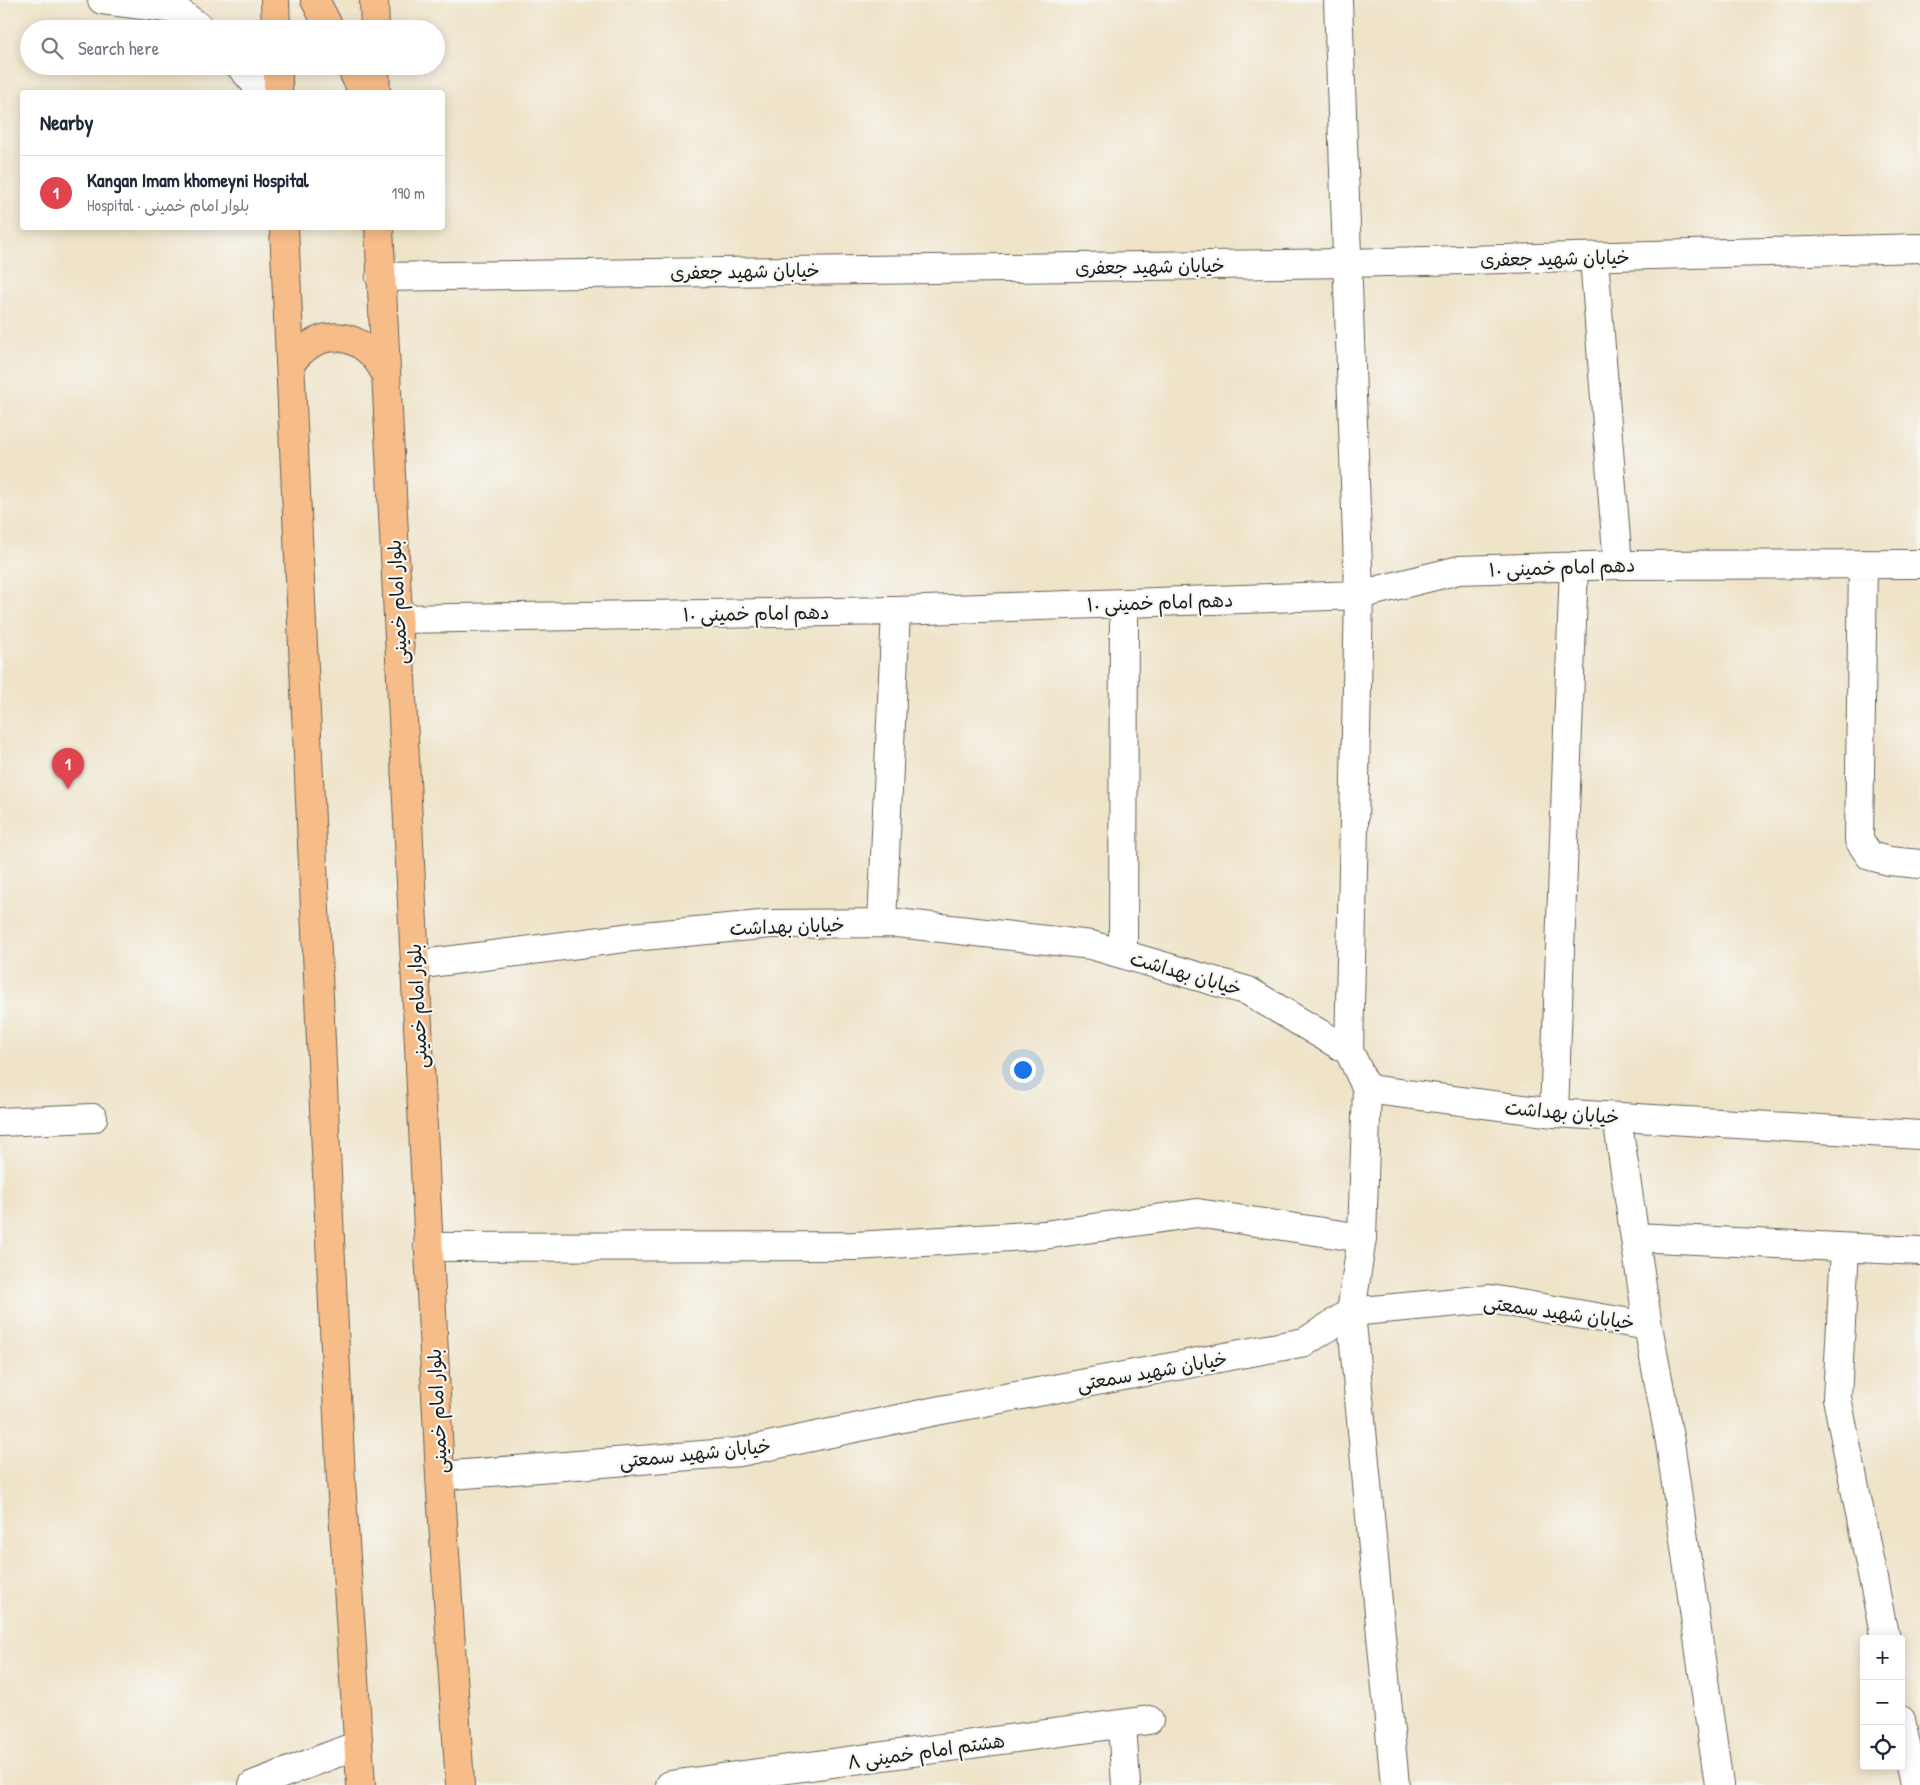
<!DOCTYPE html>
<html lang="en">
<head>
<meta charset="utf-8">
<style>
	:root { --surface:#fff; --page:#f6f6f7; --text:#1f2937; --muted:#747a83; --line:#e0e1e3; --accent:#111827 }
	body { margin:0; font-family:"Patrick Hand","Playpen Sans Arabic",sans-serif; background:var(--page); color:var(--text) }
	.controls { position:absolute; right:15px; bottom:15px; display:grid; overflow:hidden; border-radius:5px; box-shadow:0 2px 12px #0003 }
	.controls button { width:45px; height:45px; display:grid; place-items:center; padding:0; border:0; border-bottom:1px solid var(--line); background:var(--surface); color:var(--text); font:25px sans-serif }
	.you { position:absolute; left:1022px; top:1069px; width:18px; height:18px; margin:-12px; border:4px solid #fff; border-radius:50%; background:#1a73e8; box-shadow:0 0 0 8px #1a73e833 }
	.badge { display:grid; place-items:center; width:32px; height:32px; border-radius:50%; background:var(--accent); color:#fff; font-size:16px; font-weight:700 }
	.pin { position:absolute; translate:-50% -41px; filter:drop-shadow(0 1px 2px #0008) }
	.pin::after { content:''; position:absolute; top:26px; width:18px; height:15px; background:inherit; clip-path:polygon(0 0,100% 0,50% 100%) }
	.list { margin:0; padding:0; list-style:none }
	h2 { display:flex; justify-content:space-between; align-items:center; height:65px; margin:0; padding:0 20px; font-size:21px }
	h2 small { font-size:16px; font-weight:400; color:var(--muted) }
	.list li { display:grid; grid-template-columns:32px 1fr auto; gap:15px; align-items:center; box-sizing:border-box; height:75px; padding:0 20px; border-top:1px solid var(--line) }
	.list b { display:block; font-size:19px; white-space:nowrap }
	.list p { margin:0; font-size:16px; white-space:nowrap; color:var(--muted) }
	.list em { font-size:16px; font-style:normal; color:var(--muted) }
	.icon { flex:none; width:28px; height:28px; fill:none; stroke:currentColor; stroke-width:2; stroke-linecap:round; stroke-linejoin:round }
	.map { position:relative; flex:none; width:1920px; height:1785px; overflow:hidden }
	.search { position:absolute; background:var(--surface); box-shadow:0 2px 12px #0003; left:20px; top:20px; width:425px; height:55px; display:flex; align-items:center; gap:12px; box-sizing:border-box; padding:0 18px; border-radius:28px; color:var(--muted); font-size:19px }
	.panel { position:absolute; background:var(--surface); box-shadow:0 2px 12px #0003; left:20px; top:90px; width:425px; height:140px; border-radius:5px }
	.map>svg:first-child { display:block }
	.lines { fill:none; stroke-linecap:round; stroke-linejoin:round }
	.minor-casing { stroke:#666258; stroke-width:30 }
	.major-casing { stroke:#666258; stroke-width:30 }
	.minor { stroke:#fff; stroke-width:28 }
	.major { stroke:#f7bd88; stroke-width:28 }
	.labels { text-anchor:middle; stroke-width:4.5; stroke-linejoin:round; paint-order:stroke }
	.street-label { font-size:19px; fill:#1c1c1c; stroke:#f6f6f2 }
</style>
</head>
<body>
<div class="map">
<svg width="1920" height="1785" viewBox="0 0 1920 1785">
	<rect width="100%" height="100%" fill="#f6f6f2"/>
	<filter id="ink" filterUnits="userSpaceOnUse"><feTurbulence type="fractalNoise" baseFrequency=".02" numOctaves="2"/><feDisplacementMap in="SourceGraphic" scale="10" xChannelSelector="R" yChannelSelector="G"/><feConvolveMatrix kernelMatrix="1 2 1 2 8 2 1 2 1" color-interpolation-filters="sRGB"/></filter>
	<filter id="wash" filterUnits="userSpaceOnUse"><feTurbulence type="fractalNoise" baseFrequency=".0096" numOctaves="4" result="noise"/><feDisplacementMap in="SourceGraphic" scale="20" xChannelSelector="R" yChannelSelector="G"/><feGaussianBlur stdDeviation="1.12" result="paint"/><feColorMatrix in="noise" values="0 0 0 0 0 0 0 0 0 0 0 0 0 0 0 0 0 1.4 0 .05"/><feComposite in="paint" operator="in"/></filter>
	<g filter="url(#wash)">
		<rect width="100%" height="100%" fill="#efe3c8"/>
	</g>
	<g filter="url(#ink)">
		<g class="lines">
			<g class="minor-casing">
				<path id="minor" d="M 102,0 L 175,9 L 202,29
					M 1338,0 L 1359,595 L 1349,1051
					M 240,66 L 263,92
					M 1594,258 L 1618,565
					M 380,277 L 1348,263 L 1920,248
					M 1863,564 L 1859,840 L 1870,856 L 1889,861 L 1920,864
					M 398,619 L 896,611 L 1359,595 L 1459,570 L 1618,565 L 1920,564
					M 882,923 L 896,611
					M 1123,954 L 1124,604
					M 415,965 L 632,937 L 771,924 L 897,923 L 1091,945 L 1248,991 L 1349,1051 L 1367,1089 L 1554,1113 L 1920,1135
					M 1367,1089 L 1362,1238 L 1351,1312 L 1395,1785
					M 1554,1113 L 1574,566
					M 0,1122 L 93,1118
					M 1635,1237 L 1920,1251
					M 428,1247 L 855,1246 L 1044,1235 L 1197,1213 L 1362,1238
					M 1845,1248 L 1837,1398 L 1885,1639
					M 1648,1326 L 1670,1442 L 1719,1785
					M 440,1476 L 740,1452 L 936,1411 L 1305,1342 L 1351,1312 L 1490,1299 L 1648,1326 L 1617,1118
					M 1901,1720 L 1914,1785
					M 1122,1724 L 1126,1785
					M 253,1785 L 358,1745
					M 670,1785 L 1149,1720"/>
			</g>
			<g class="major-casing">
				<path id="major" d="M 275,0 L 276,29
					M 315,0 L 330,29
					M 374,0 L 375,29
					M 278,66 L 278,92
					M 350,66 L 363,92
					M 375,66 L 376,92
					M 284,228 L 341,1481 L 361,1785
					M 379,228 L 440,1476 L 460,1785
					M 291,363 C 320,324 364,331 385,373"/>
			</g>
			<use href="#minor" class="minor"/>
			<use href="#major" class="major"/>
		</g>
	</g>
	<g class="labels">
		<g class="street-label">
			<text transform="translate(1555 258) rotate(-1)" y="7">خیابان شهید جعفری</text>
			<text transform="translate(1150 266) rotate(-1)" y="7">خیابان شهید جعفری</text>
			<text transform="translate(745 271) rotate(-1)" y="7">خیابان شهید جعفری</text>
			<text transform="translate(1562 567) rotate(-2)" y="7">دهم امام خمینی ۱۰</text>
			<text transform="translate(397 602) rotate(-93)" y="7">بلوار امام خمینی</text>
			<text transform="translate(1160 602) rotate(-2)" y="7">دهم امام خمینی ۱۰</text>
			<text transform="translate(756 613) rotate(-1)" y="7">دهم امام خمینی ۱۰</text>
			<text transform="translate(787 926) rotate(-2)" y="7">خیابان بهداشت</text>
			<text transform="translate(1186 973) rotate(16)" y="7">خیابان بهداشت</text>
			<text transform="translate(417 1006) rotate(-93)" y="7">بلوار امام خمینی</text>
			<text transform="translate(1562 1112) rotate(5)" y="7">خیابان بهداشت</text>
			<text transform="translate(1559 1312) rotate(8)" y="7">خیابان شهید سمعتی</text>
			<text transform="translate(1152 1371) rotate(-10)" y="7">خیابان شهید سمعتی</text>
			<text transform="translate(437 1411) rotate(-93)" y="7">بلوار امام خمینی</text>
			<text transform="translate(695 1453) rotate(-6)" y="7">خیابان شهید سمعتی</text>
			<text transform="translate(926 1751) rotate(-8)" y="7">هشتم امام خمینی ۸</text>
		</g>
	</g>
</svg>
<div class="controls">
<button>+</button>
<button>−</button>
<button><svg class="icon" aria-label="locate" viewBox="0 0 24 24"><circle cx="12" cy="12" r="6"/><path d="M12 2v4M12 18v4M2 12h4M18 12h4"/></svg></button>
</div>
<div class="you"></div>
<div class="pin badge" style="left:68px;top:789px;background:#e0444e">1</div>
<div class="search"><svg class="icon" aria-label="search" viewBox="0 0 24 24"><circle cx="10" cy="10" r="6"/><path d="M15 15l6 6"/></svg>Search here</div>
<section class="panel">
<h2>Nearby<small></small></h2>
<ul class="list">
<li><span class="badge" style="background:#e0444e">1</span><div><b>Kangan Imam khomeyni Hospital</b><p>Hospital · بلوار امام خمینی</p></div><em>190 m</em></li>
</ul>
</section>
</div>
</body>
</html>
